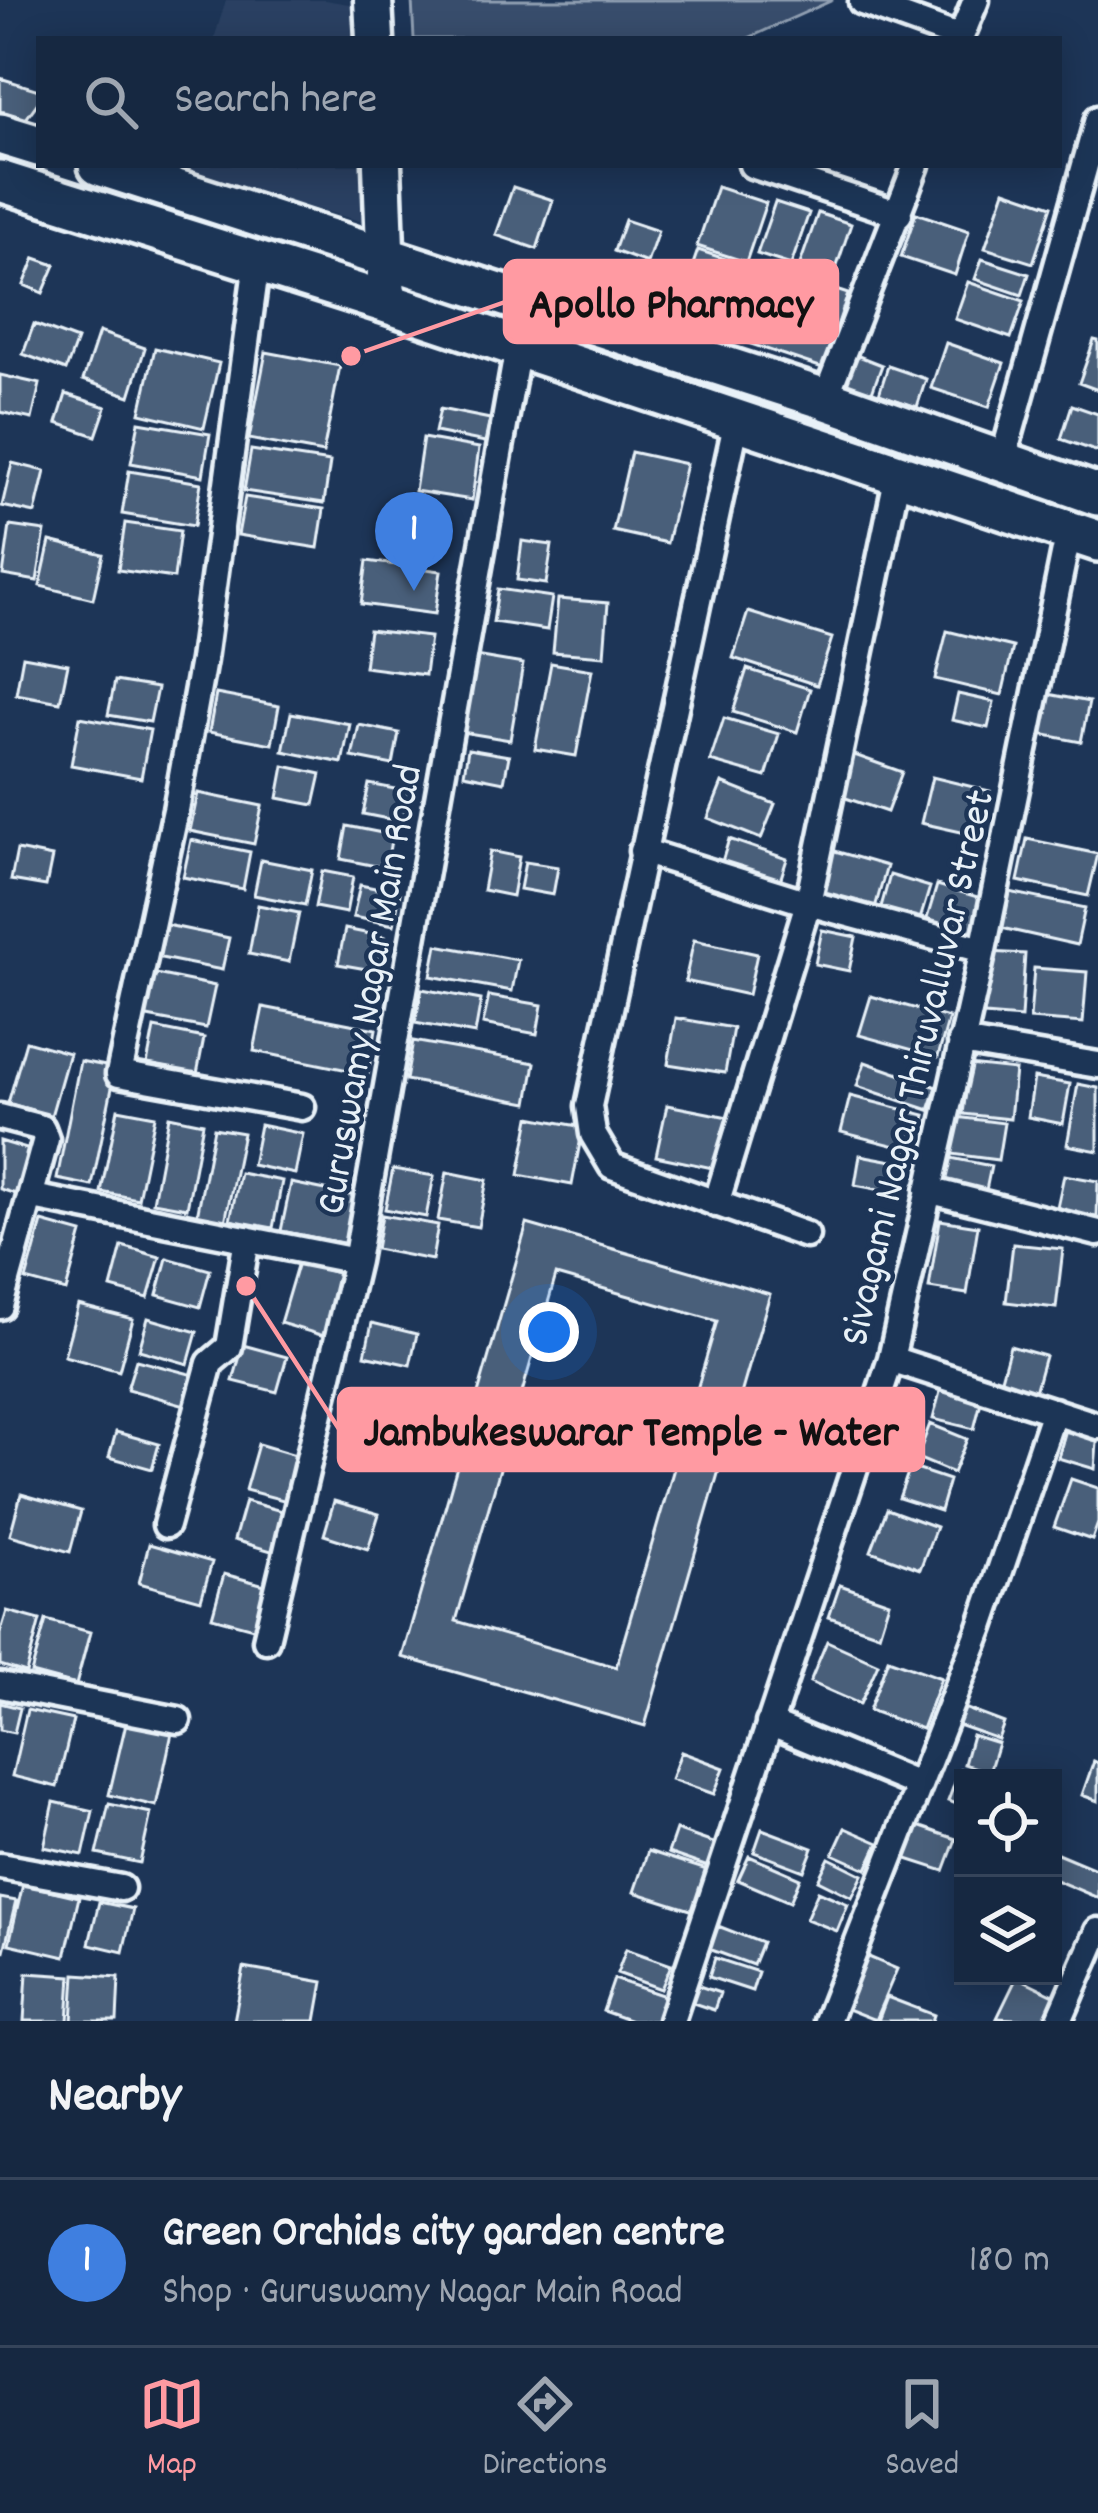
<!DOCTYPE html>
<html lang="en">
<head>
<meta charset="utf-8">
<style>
	:root { --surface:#162841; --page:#1f3048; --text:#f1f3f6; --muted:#9ea6b1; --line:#35445a; --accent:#ff9aa2 }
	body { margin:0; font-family:Dekko,sans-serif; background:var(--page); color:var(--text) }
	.controls { position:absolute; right:36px; bottom:36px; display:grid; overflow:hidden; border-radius:0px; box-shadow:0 6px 30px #0003 }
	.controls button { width:108px; height:108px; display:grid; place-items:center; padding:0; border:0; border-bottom:3px solid var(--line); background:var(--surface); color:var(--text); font:60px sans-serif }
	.you { position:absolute; left:549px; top:1332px; width:42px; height:42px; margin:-30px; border:9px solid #fff; border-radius:50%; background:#1a73e8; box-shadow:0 0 0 18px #1a73e833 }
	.badge { display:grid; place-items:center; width:78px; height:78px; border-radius:50%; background:var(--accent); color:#fff; font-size:39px; font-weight:700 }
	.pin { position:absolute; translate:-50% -99px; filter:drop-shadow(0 3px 6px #0008) }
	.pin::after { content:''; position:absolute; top:63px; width:42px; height:36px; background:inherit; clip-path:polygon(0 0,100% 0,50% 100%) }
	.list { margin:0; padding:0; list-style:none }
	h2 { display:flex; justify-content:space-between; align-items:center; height:156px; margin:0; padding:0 48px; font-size:51px }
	h2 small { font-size:39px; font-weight:400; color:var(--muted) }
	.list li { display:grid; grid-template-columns:78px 1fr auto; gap:36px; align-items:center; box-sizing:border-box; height:168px; padding:0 48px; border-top:3px solid var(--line) }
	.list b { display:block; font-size:45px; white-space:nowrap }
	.list p { margin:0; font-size:39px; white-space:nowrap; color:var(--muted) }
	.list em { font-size:39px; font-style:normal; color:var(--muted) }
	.icon { flex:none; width:66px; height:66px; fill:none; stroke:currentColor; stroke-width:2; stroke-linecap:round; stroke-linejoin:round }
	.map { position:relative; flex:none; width:1098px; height:2021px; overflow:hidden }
	.search { position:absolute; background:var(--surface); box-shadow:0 6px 30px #0003; left:36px; right:36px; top:36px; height:132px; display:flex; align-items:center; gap:30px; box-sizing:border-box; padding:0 42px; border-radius:0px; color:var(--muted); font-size:45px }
	.sheet { height:324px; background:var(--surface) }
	nav { display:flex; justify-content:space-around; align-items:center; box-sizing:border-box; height:168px; border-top:3px solid var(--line); background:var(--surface); font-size:33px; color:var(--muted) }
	nav a { display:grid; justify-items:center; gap:6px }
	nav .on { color:var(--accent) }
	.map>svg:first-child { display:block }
	.built { fill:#2a4162 }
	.green { fill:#374d6c; stroke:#909fb2; stroke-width:3 }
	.building { fill:#495e7a; stroke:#e8f1f8; stroke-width:3; fill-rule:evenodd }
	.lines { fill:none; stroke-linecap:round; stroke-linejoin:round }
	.street-casing { stroke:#e8f1f8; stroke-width:33 }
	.secondary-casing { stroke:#e8f1f8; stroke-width:45 }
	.primary-casing { stroke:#e8f1f8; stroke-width:48 }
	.street { stroke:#1d3557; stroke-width:24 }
	.secondary { stroke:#1d3557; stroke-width:36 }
	.primary { stroke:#1d3557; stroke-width:39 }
	.labels { text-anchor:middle; stroke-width:9; stroke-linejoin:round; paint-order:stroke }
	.street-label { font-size:42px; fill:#e8f1f8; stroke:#1d3557 }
	.leader { fill:none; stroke:#ff9aa2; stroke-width:4.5 }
	.callout-dot { fill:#ff9aa2; stroke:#1d3557; stroke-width:4.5 }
	.callout { fill:#ff9aa2; stroke:#ff9aa2; stroke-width:4.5 }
	.callout-label { font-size:45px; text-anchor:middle; font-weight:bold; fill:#111 }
</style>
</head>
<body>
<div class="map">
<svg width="1098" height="2021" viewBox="0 0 1098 2021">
	<rect width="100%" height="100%" fill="#1d3557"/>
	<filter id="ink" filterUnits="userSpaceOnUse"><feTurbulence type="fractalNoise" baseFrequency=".00833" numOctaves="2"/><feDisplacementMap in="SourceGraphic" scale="24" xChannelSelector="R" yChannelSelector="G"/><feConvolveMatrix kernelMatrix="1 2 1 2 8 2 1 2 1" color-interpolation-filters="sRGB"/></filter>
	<g filter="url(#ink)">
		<path class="built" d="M 226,0 L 325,0 L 360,6 L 362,39 L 214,39 Z
			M 175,165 L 370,165 L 375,225 L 174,170 Z"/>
		<path class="green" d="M 412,0 L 833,0 L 746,39 L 414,39 Z"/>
		<path class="building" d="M 0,78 L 39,90 L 39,101 L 18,130 L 0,125 Z
			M 513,187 L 553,200 L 537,249 L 496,235 Z
			M 717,187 L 766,203 L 746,262 L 697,246 Z
			M 1005,190 L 1052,206 L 1033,263 L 985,248 Z
			M 775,202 L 809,213 L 791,265 L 757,254 Z
			M 818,213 L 851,224 L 833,278 L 799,267 Z
			M 916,213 L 969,231 L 955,275 L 901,257 Z
			M 625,220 L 658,231 L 647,263 L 614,251 Z
			M 698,250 L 740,264 L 723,314 L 681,299 Z
			M 35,258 L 55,265 L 43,293 L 24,285 Z
			M 982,259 L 1029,274 L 1022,295 L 975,279 Z
			M 758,264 L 848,294 L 823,368 L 733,338 Z
			M 968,282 L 1024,301 L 1011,338 L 955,319 Z
			M 34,324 L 77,340 L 66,370 L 23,354 Z
			M 99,332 L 145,348 L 130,396 L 83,380 Z
			M 1094,340 L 1098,341 L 1098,390 L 1079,383 Z
			M 946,343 L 1004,363 L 989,407 L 931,388 Z
			M 155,348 L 219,363 L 204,428 L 140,413 Z
			M 266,352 L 340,366 L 323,453 L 249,439 Z
			M 856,355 L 882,365 L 872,392 L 846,384 Z
			M 888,366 L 926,379 L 917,407 L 879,394 Z
			M 0,375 L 40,384 L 32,419 L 0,412 Z
			M 66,394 L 106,407 L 96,436 L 57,423 Z
			M 1072,405 L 1098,414 L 1098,452 L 1061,439 Z
			M 440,409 L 490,419 L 485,442 L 435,432 Z
			M 139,422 L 210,434 L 203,476 L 131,463 Z
			M 423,438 L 479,448 L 472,500 L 415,491 Z
			M 251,450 L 330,462 L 324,503 L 244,491 Z
			M 631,452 L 686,464 L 667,543 L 613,531 Z
			M 12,463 L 45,471 L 35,513 L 2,506 Z
			M 129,471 L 201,483 L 194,526 L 122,514 Z
			M 245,497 L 324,509 L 318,548 L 238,535 Z
			M 125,523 L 180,531 L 174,578 L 118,570 Z
			M 10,526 L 45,531 L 37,581 L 3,575 Z
			M 50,541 L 103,554 L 93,599 L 40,586 Z
			M 522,541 L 552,545 L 546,584 L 517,580 Z
			M 367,561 L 441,571 L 435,614 L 361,604 Z
			M 498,589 L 552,597 L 547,630 L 493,622 Z
			M 558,599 L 608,603 L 604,656 L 553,652 Z
			M 748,612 L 832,638 L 817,685 L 733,658 Z
			M 369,630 L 430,637 L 425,675 L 364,667 Z
			M 947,631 L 1013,647 L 1002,695 L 935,679 Z
			M 23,656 L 68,664 L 60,702 L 16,694 Z
			M 475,656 L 523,664 L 510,740 L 462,732 Z
			M 551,663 L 592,670 L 576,756 L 535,749 Z
			M 747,669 L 810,689 L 797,732 L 733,712 Z
			M 115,681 L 157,688 L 150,722 L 108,715 Z
			M 1038,692 L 1089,702 L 1081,742 L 1030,732 Z
			M 216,694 L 279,706 L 272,744 L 209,732 Z
			M 958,694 L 994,702 L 988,728 L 952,720 Z
			M 291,713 L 350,724 L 342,763 L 283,751 Z
			M 80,717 L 150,730 L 141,778 L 71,765 Z
			M 724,718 L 779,734 L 766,777 L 710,761 Z
			M 359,725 L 399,733 L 393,765 L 352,757 Z
			M 468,749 L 509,756 L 504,782 L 464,774 Z
			M 849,753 L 902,772 L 887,812 L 834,794 Z
			M 284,766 L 321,774 L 314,805 L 278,798 Z
			M 932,777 L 990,791 L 979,836 L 921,823 Z
			M 722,783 L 775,804 L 761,839 L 708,818 Z
			M 369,784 L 410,792 L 403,822 L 363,814 Z
			M 198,793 L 262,806 L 254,844 L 190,831 Z
			M 347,826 L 392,835 L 386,868 L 341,859 Z
			M 729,839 L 787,859 L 779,884 L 721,865 Z
			M 1027,839 L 1098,854 L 1088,896 L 1018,881 Z
			M 191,840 L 250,852 L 243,889 L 183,877 Z
			M 828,849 L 887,866 L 875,908 L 816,891 Z
			M 17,850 L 52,857 L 46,886 L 11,880 Z
			M 490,851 L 519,857 L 512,896 L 483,890 Z
			M 261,860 L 312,870 L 305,905 L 254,895 Z
			M 525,862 L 558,867 L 553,895 L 520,889 Z
			M 322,871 L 353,877 L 346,913 L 315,907 Z
			M 890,875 L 930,887 L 918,926 L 879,914 Z
			M 360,885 L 400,893 L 394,925 L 353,917 Z
			M 937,885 L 981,898 L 969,939 L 925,925 Z
			M 1005,891 L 1085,908 L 1077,945 L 997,927 Z
			M 258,905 L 299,913 L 289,962 L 249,954 Z
			M 152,922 L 229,938 L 222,970 L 146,955 Z
			M 345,929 L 385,937 L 378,971 L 338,964 Z
			M 822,930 L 856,937 L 849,971 L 815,964 Z
			M 694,940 L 757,954 L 748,995 L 685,981 Z
			M 437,945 L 518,960 L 512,991 L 431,976 Z
			M 988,952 L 1025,954 L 1021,1018 L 984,1015 Z
			M 1034,968 L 1087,972 L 1083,1023 L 1030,1019 Z
			M 151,973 L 215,986 L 206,1028 L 142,1016 Z
			M 422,989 L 481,1000 L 475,1034 L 415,1023 Z
			M 489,996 L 542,1005 L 537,1034 L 483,1024 Z
			M 871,996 L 949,1018 L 938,1057 L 859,1035 Z
			M 263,1007 L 376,1029 L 368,1074 L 254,1051 Z
			M 676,1018 L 733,1028 L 725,1073 L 668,1064 Z
			M 154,1028 L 204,1038 L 197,1074 L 147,1064 Z
			M 26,1041 L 69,1053 L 51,1116 L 8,1103 Z
			M 413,1041 L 535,1063 L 528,1103 L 406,1080 Z
			M 80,1061 L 116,1068 L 92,1186 L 57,1179 Z
			M 865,1062 L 937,1087 L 929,1110 L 857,1086 Z
			M 969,1065 L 1015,1070 L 1010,1119 L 963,1114 Z
			M 1034,1078 L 1070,1084 L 1063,1124 L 1028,1117 Z
			M 1078,1084 L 1098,1088 L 1098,1151 L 1067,1145 Z
			M 850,1096 L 925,1115 L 915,1151 L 841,1132 Z
			M 667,1105 L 728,1117 L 717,1169 L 656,1156 Z
			M 118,1109 L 155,1116 L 138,1199 L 101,1192 Z
			M 169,1116 L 203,1123 L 187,1208 L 153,1202 Z
			M 530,1117 L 583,1127 L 572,1185 L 519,1175 Z
			M 956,1117 L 1004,1123 L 998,1160 L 952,1154 Z
			M 260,1125 L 303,1134 L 295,1174 L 252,1165 Z
			M 214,1128 L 243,1133 L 225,1222 L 197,1216 Z
			M 0,1141 L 30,1150 L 16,1194 L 0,1189 Z
			M 860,1155 L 898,1162 L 892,1192 L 855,1185 Z
			M 946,1157 L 991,1166 L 985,1195 L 941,1187 Z
			M 393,1169 L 434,1176 L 426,1217 L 385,1209 Z
			M 447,1172 L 487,1180 L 478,1227 L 438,1220 Z
			M 240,1173 L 282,1181 L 273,1228 L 230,1220 Z
			M 1064,1175 L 1098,1181 L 1097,1220 L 1056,1212 Z
			M 291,1183 L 355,1196 L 346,1244 L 281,1231 Z
			M 382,1215 L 438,1225 L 432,1260 L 376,1249 Z
			M 940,1220 L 978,1226 L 967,1294 L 929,1288 Z
			M 42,1222 L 82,1233 L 66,1291 L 26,1280 Z
			M 527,1224 L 770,1294 L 645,1726 L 402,1657 ZM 556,1275 L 717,1321 L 616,1667 L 456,1621 Z
			M 1013,1244 L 1063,1249 L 1056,1308 L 1006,1302 Z
			M 122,1246 L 160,1257 L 148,1298 L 111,1288 Z
			M 167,1258 L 210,1270 L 200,1307 L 157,1295 Z
			M 298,1262 L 341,1274 L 324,1336 L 280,1323 Z
			M 78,1305 L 133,1319 L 119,1371 L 64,1356 Z
			M 148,1318 L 197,1332 L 188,1364 L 139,1350 Z
			M 372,1323 L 417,1334 L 410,1365 L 365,1355 Z
			M 243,1345 L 287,1357 L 277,1392 L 233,1381 Z
			M 1010,1346 L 1045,1356 L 1035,1392 L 1000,1382 Z
			M 136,1360 L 194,1375 L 185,1405 L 127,1389 Z
			M 941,1388 L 982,1398 L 974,1429 L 933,1419 Z
			M 1068,1422 L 1098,1430 L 1095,1469 L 1058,1458 Z
			M 930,1424 L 967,1439 L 953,1473 L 917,1458 Z
			M 116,1432 L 159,1444 L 152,1469 L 109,1457 Z
			M 258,1444 L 299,1456 L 287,1501 L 245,1490 Z
			M 910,1467 L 949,1480 L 940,1511 L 899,1498 Z
			M 1071,1479 L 1098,1488 L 1098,1523 L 1092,1540 L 1054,1527 Z
			M 21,1494 L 81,1511 L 70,1552 L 10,1535 Z
			M 245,1501 L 289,1513 L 278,1553 L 234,1540 Z
			M 334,1501 L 379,1514 L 368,1549 L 324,1535 Z
			M 887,1509 L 936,1527 L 920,1569 L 871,1551 Z
			M 149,1544 L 212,1562 L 201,1600 L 139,1583 Z
			M 224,1574 L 276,1588 L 264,1631 L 212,1617 Z
			M 840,1585 L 889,1602 L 879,1634 L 829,1617 Z
			M 7,1611 L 40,1620 L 26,1673 L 0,1665 L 0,1634 Z
			M 46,1620 L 90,1632 L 76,1685 L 31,1673 Z
			M 827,1641 L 878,1664 L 860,1704 L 810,1682 Z
			M 888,1659 L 941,1678 L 922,1729 L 869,1710 Z
			M 0,1703 L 20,1708 L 14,1733 L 0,1730 Z
			M 964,1708 L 1004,1723 L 998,1739 L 958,1725 Z
			M 27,1710 L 73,1720 L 57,1787 L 12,1776 Z
			M 126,1723 L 172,1733 L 156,1806 L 109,1795 Z
			M 972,1735 L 998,1743 L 989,1772 L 964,1764 Z
			M 681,1752 L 724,1768 L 714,1794 L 671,1779 Z
			M 1094,1761 L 1098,1763 L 1098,1801 L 1082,1795 Z
			M 960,1769 L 985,1778 L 963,1778 L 963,1806 L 948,1801 Z
			M 54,1802 L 93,1811 L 83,1855 L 44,1847 Z
			M 109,1804 L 151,1813 L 140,1863 L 97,1854 Z
			M 915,1825 L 956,1839 L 944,1871 L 904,1858 Z
			M 845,1828 L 879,1843 L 867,1869 L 833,1854 Z
			M 762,1829 L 813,1848 L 804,1871 L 754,1852 Z
			M 676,1830 L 716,1844 L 708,1867 L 668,1853 Z
			M 648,1851 L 710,1871 L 697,1912 L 634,1892 Z
			M 1055,1852 L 1098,1870 L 1098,1898 L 1053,1879 Z
			M 749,1856 L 800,1878 L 790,1902 L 738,1880 Z
			M 829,1858 L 863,1875 L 852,1897 L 818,1880 Z
			M 23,1884 L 79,1897 L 65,1957 L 9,1944 Z
			M 818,1891 L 848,1904 L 837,1931 L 806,1919 Z
			M 0,1898 L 16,1901 L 4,1951 L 0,1950 Z
			M 99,1902 L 133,1909 L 123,1952 L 89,1944 Z
			M 718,1926 L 762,1943 L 753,1965 L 709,1949 Z
			M 626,1949 L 671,1965 L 661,1989 L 617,1973 Z
			M 864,1955 L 897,1969 L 875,2020 L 842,2007 Z
			M 715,1958 L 758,1972 L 752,1991 L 709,1977 Z
			M 244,1968 L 323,1982 L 316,2021 L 234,2021 Z
			M 27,1973 L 71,1976 L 68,2021 L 24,2021 Z
			M 75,1974 L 119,1977 L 117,2021 L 72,2021 Z
			M 1017,1977 L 1064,2000 L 1053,2021 L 997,2018 Z
			M 614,1979 L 665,1996 L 657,2021 L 631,2021 L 603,2011 Z
			M 696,1985 L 720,1993 L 714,2010 L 690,2002 Z
			M 887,1997 L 934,2015 L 932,2021 L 878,2021 Z"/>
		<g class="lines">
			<g class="street-casing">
				<path id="street" d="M 862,2 L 961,38
					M 960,39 L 976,0
					M 752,165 L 899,214
					M 257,262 L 203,660 L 176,810 L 119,1074 L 302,1107
					M 825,399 L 916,165
					M 737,420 L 589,1106 L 593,1134 L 612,1166 L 806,1235
					M 1002,462 L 1098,119
					M 642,851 L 808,903 L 983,950
					M 961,1042 L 1098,1065
					M 0,1117 L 42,1128 L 46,1139 L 0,1306
					M 928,1190 L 1098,1233
					M 33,1197 L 356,1261
					M 716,1204 L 808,903 L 898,474
					M 891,1359 L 1098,1426
					M 166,1525 L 210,1363 L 229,1347 L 247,1239
					M 266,1640 L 356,1261 L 518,347
					M 0,1685 L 178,1720
					M 769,1723 L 918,1785
					M 0,1866 L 121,1888
					M 671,2021 L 891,1359 L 983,950 L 1069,531
					M 827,2021 L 981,1627 L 1054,1411
					M 1059,2021 L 1098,1931"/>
			</g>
			<g class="secondary-casing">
				<path id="secondary" d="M 373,0 L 375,39
					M 382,165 L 387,303"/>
			</g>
			<g class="primary-casing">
				<path id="primary" d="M 0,134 L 39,146
					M 99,165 L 825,399 L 1098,495
					M 0,181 L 387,303 L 1098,541"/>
			</g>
			<use href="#street" class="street"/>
			<use href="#secondary" class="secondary"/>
			<use href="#primary" class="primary"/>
		</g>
	</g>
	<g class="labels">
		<g class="street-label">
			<text transform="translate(366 989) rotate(-80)" y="15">Guruswamy Nagar Main Road</text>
			<text transform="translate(914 1067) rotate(-77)" y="15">Sivagami Nagar Thiruvalluvar Street</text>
		</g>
	</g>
	<path class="leader" d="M351 356L505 302M246 1286L339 1429"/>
	<g class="callout-dot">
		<circle cx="351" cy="356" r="12"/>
		<circle cx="246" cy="1286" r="12"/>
	</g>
	<g class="callout">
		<rect x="505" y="261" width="332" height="81" rx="12"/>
		<rect x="339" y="1389" width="584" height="81" rx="12"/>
	</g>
	<g class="callout-label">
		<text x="671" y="317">Apollo Pharmacy</text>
		<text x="631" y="1445">Jambukeswarar Temple - Water</text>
	</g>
</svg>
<div class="controls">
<button><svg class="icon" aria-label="locate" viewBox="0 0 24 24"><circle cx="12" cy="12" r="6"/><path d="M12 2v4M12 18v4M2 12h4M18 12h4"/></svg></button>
<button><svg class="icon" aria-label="layers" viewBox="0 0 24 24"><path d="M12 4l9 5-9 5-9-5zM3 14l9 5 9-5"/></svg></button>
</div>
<div class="you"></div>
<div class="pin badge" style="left:414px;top:591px;background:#3f7fe0">1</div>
<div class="search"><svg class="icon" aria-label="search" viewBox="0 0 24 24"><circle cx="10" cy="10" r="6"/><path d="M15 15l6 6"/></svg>Search here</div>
</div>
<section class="sheet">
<h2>Nearby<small></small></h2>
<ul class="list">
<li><span class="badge" style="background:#3f7fe0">1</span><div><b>Green Orchids city garden centre</b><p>Shop · Guruswamy Nagar Main Road</p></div><em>180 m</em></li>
</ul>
</section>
<nav>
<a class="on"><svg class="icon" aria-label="map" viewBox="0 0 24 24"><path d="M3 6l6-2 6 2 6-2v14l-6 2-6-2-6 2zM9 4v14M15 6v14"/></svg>Map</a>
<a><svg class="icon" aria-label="directions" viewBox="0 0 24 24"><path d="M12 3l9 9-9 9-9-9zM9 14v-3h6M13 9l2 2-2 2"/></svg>Directions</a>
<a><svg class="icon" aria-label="saved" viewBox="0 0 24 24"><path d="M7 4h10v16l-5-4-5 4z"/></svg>Saved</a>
</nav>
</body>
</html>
